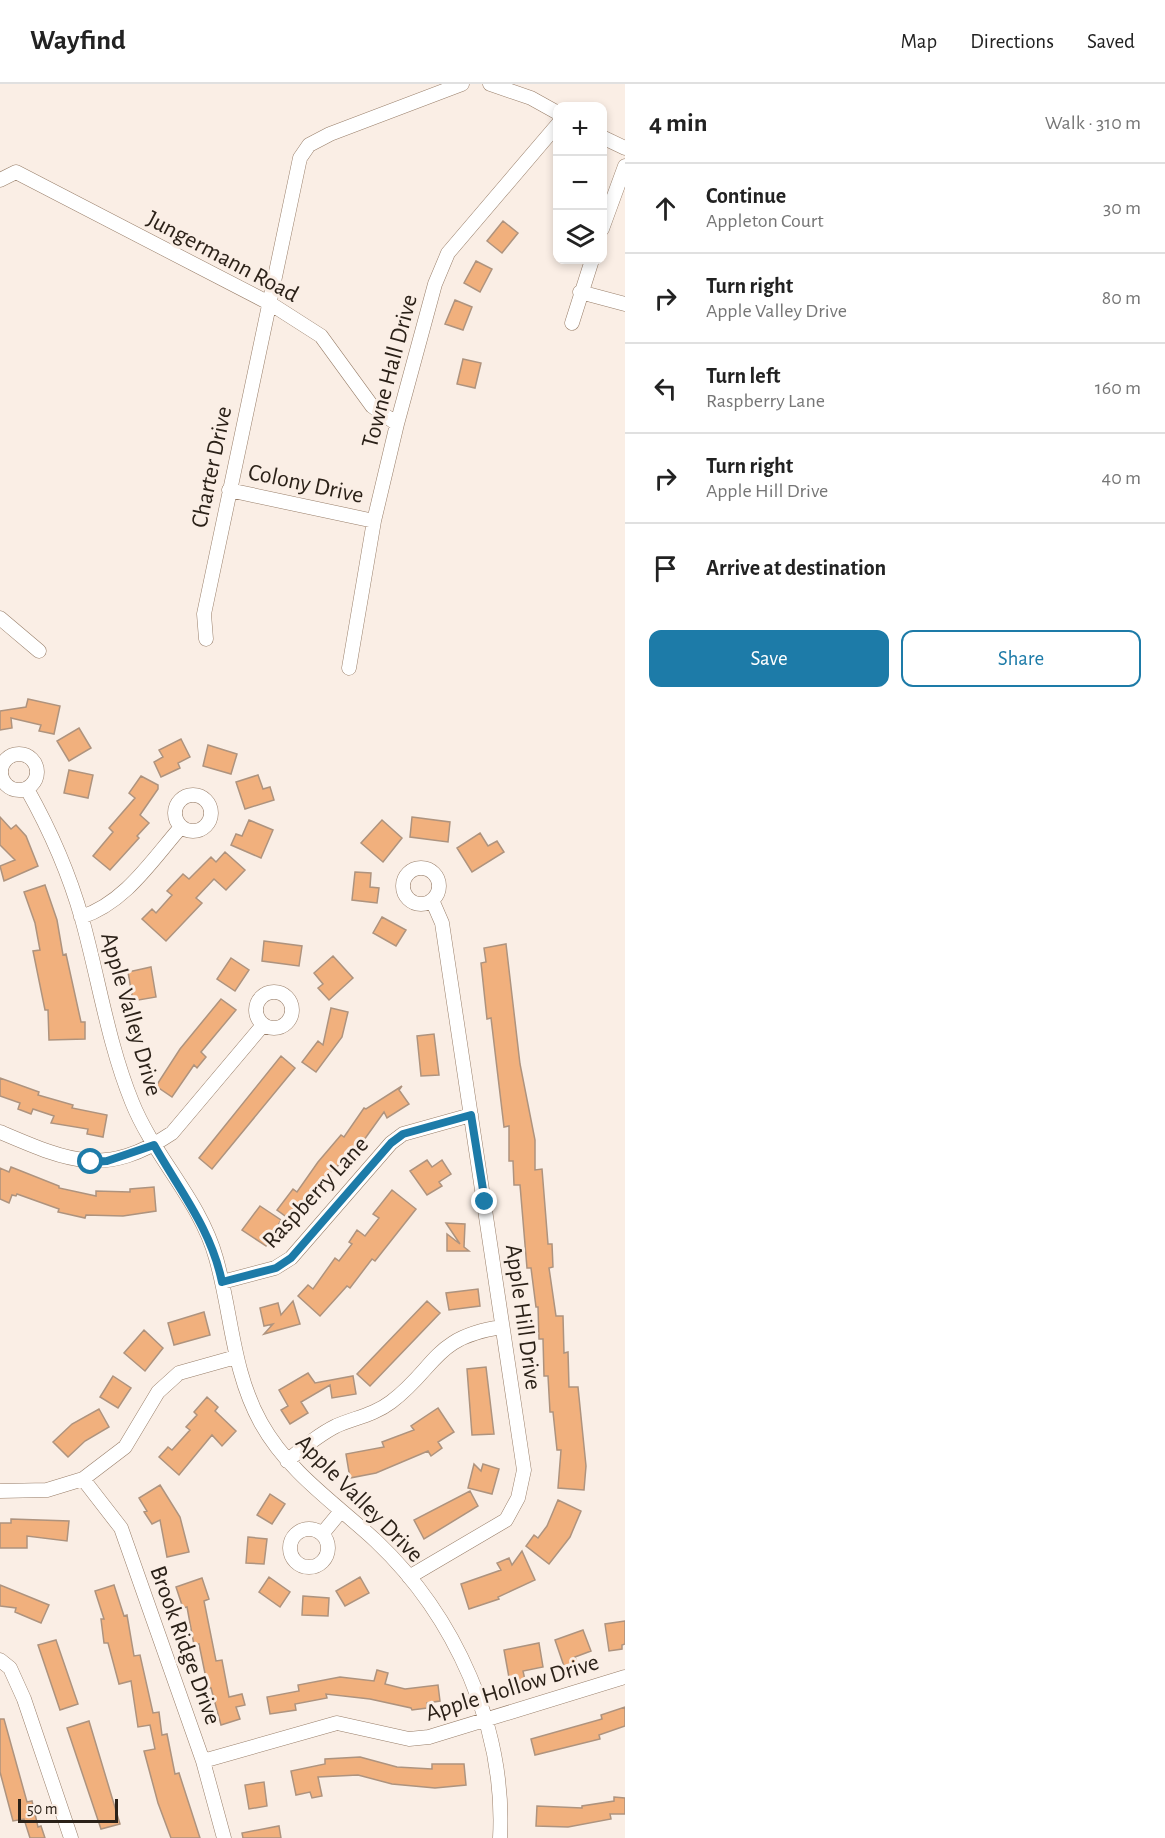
<!DOCTYPE html>
<html lang="en">
<head>
<meta charset="utf-8">
<style>
	:root { --surface:#fff; --page:#f6f6f6; --text:#222; --muted:#767676; --line:#e0e0e0; --accent:#1d7ba8 }
	body { margin:0; font-family:"Alegreya Sans",sans-serif; background:var(--page); color:var(--text) }
	.controls { position:absolute; right:18px; top:18px; display:grid; overflow:hidden; border-radius:12px; box-shadow:0 3px 9px #0003 }
	.controls button { width:54px; height:54px; display:grid; place-items:center; padding:0; border:0; border-bottom:2px solid var(--line); background:var(--surface); color:var(--text); font:30px sans-serif }
	.scale { position:absolute; left:18px; bottom:15px; width:100px; box-sizing:border-box; padding-left:6px; border:3px solid #2b2118; border-top:0; font-size:16px; line-height:21px; white-space:nowrap; color:#2b2118; -webkit-text-stroke:4px #faeee5; paint-order:stroke }
	.stop { position:absolute; width:18px; height:18px; margin:-14px; border:4px solid #1d7ba8; border-radius:50%; background:#fff }
	.stop.end { background:#1d7ba8; border-color:#fff; box-shadow:0 2px 6px #0008 }
	.list { margin:0; padding:0; list-style:none }
	h2 { display:flex; justify-content:space-between; align-items:center; height:78px; margin:0; padding:0 24px; font-size:26px }
	h2 small { font-size:20px; font-weight:400; color:var(--muted) }
	.list li { display:grid; grid-template-columns:39px 1fr auto; gap:18px; align-items:center; box-sizing:border-box; height:90px; padding:0 24px; border-top:2px solid var(--line) }
	.list b { display:block; font-size:22px; white-space:nowrap }
	.list p { margin:0; font-size:20px; white-space:nowrap; color:var(--muted) }
	.list em { font-size:20px; font-style:normal; color:var(--muted) }
	.actions { display:flex; gap:12px; padding:18px 24px }
	.actions a { flex:1; padding:14px 0; border:2px solid var(--accent); border-radius:12px; text-align:center; font-size:21px; color:var(--accent) }
	.actions .main { background:var(--accent); color:#fff }
	.icon { flex:none; width:33px; height:33px; fill:none; stroke:currentColor; stroke-width:2; stroke-linecap:round; stroke-linejoin:round }
	.map { position:relative; flex:none; width:625px; height:1754px; overflow:hidden }
	header { display:flex; align-items:center; gap:36px; box-sizing:border-box; height:84px; padding:0 30px; background:var(--surface); border-bottom:2px solid var(--line) }
	header strong { font-size:28px }
	nav { display:flex; gap:33px; margin-inline-start:auto; font-size:21px }
	main { display:flex }
	aside { flex:1; background:var(--surface) }
	.map>svg:first-child { display:block }
	.building { fill:#f1b07d; stroke:#ae937e; stroke-width:1.5 }
	.lines { fill:none; stroke-linecap:round; stroke-linejoin:round }
	.street-casing { stroke:#987e69; stroke-width:15 }
	.street { stroke:#fff; stroke-width:14 }
	.route { stroke:#1d7ba8; stroke-width:8 }
	.labels { text-anchor:middle; stroke-width:6; stroke-linejoin:round; paint-order:stroke }
	.street-label { font-size:24px; fill:#2b2118; stroke:#faeee5 }
</style>
</head>
<body>
<header>
<strong>Wayfind</strong>
<nav><a>Map</a><a>Directions</a><a>Saved</a></nav>
</header>
<main>
<div class="map">
<svg width="625" height="1754" viewBox="0 0 625 1754">
	<rect width="100%" height="100%" fill="#faeee5"/>
	<path class="building" d="M 503,137 L 518,149 L 502,169 L 487,157 Z
		M 476,177 L 492,185 L 480,208 L 464,199 Z
		M 455,216 L 472,223 L 463,246 L 445,240 Z
		M 463,275 L 481,279 L 475,304 L 457,300 Z
		M 28,615 L 60,622 L 54,650 L 39,647 L 41,641 L 11,634 L 12,644 L 0,646 L 0,627 L 26,623 Z
		M 79,644 L 91,664 L 69,677 L 57,657 Z
		M 181,655 L 190,673 L 178,679 L 180,684 L 161,693 L 154,678 L 163,673 L 159,666 Z
		M 208,661 L 237,670 L 231,690 L 203,682 Z
		M 69,686 L 93,691 L 88,714 L 64,709 Z
		M 258,691 L 263,705 L 270,703 L 274,716 L 245,725 L 236,698 Z
		M 141,692 L 158,701 L 158,705 L 140,731 L 149,739 L 137,752 L 139,754 L 110,786 L 93,772 L 113,748 L 109,744 L 135,714 L 129,709 Z
		M 0,733 L 11,745 L 16,741 L 26,752 L 38,782 L 4,797 L 0,782 L 15,776 L 0,761 Z
		M 412,733 L 450,738 L 448,758 L 410,753 Z
		M 249,736 L 273,746 L 261,774 L 231,761 L 236,750 L 242,752 Z
		M 382,736 L 402,754 L 383,778 L 361,759 Z
		M 480,749 L 488,762 L 497,757 L 504,768 L 472,788 L 457,764 Z
		M 225,768 L 245,786 L 226,806 L 214,795 L 196,814 L 202,819 L 166,857 L 142,835 L 152,825 L 156,829 L 172,811 L 167,807 L 183,790 L 189,795 L 211,773 L 216,778 Z
		M 355,788 L 371,789 L 370,803 L 379,804 L 377,819 L 352,816 Z
		M 45,801 L 57,836 L 63,871 L 66,870 L 81,938 L 85,938 L 85,955 L 49,956 L 48,926 L 45,926 L 33,867 L 40,866 L 35,839 L 24,808 Z
		M 382,833 L 406,846 L 396,862 L 373,849 Z
		M 264,857 L 302,862 L 299,882 L 262,877 Z
		M 506,860 L 520,980 L 535,1056 L 535,1086 L 542,1085 L 548,1160 L 552,1160 L 553,1183 L 549,1184 L 556,1232 L 563,1232 L 564,1269 L 568,1268 L 569,1303 L 578,1303 L 586,1382 L 584,1406 L 558,1404 L 561,1366 L 557,1366 L 553,1328 L 550,1328 L 548,1292 L 544,1292 L 543,1255 L 539,1255 L 538,1223 L 536,1223 L 531,1184 L 527,1184 L 520,1101 L 514,1101 L 513,1077 L 509,1077 L 509,1042 L 504,1043 L 491,934 L 487,935 L 481,879 L 486,878 L 484,864 Z
		M 333,872 L 353,894 L 329,916 L 318,904 L 323,900 L 314,889 Z
		M 231,874 L 249,886 L 235,907 L 217,895 Z
		M 151,883 L 156,913 L 133,917 L 128,888 Z
		M 221,915 L 236,926 L 201,968 L 206,973 L 197,984 L 194,981 L 172,1013 L 156,1002 L 180,965 Z
		M 331,924 L 348,928 L 342,953 L 316,988 L 302,978 L 318,957 L 323,961 Z
		M 434,950 L 439,991 L 421,992 L 417,952 Z
		M 281,972 L 295,984 L 212,1085 L 199,1074 Z
		M 0,994 L 39,1008 L 38,1011 L 73,1021 L 72,1024 L 107,1031 L 103,1053 L 87,1050 L 88,1045 L 51,1039 L 54,1032 L 33,1025 L 31,1030 L 18,1025 L 20,1019 L 0,1012 Z
		M 402,1002 L 399,1006 L 409,1020 L 387,1034 L 384,1028 L 364,1056 L 361,1054 L 336,1084 L 334,1083 L 315,1111 L 312,1109 L 292,1137 L 277,1126 L 293,1105 L 297,1108 L 318,1078 L 341,1051 L 344,1053 L 364,1024 L 366,1025 Z
		M 427,1076 L 432,1083 L 442,1076 L 451,1090 L 439,1098 L 442,1102 L 427,1111 L 410,1087 Z
		M 11,1083 L 59,1102 L 59,1104 L 96,1112 L 96,1107 L 130,1108 L 130,1105 L 154,1103 L 156,1127 L 123,1132 L 86,1131 L 85,1134 L 58,1128 L 59,1125 L 17,1110 L 16,1112 L 12,1111 L 9,1119 L 0,1115 L 0,1084 L 9,1088 Z
		M 392,1106 L 416,1125 L 375,1177 L 372,1175 L 350,1204 L 347,1202 L 320,1232 L 298,1212 L 308,1201 L 313,1205 L 335,1174 L 339,1177 L 352,1160 L 349,1158 L 357,1146 L 365,1152 L 379,1134 L 373,1130 Z
		M 260,1122 L 281,1136 L 266,1162 L 242,1146 Z
		M 446,1139 L 465,1140 L 464,1163 L 469,1167 L 447,1167 L 447,1150 L 460,1160 Z
		M 478,1205 L 480,1222 L 449,1226 L 446,1209 Z
		M 293,1217 L 300,1240 L 264,1250 L 273,1240 L 264,1242 L 260,1224 L 278,1219 L 281,1231 Z
		M 427,1217 L 440,1229 L 370,1302 L 357,1290 Z
		M 204,1228 L 210,1251 L 174,1261 L 168,1239 Z
		M 144,1246 L 163,1264 L 145,1287 L 124,1269 Z
		M 486,1283 L 494,1350 L 472,1351 L 467,1285 Z
		M 308,1289 L 315,1299 L 353,1292 L 356,1310 L 332,1314 L 330,1301 L 301,1318 L 308,1329 L 290,1340 L 281,1326 L 288,1322 L 279,1306 Z
		M 113,1292 L 131,1304 L 118,1324 L 100,1313 Z
		M 207,1313 L 218,1323 L 215,1327 L 236,1347 L 222,1362 L 212,1351 L 179,1391 L 159,1373 L 168,1363 L 172,1366 L 190,1346 L 186,1343 L 197,1331 L 194,1328 Z
		M 438,1324 L 454,1348 L 438,1358 L 442,1364 L 431,1372 L 428,1367 L 376,1389 L 350,1394 L 346,1370 L 384,1363 L 382,1358 L 414,1346 L 411,1342 Z
		M 99,1325 L 109,1343 L 85,1357 L 68,1373 L 53,1358 L 72,1340 Z
		M 474,1380 L 481,1387 L 483,1380 L 499,1385 L 492,1410 L 468,1404 Z
		M 160,1401 L 180,1433 L 189,1468 L 167,1473 L 160,1436 L 152,1440 L 144,1428 L 147,1427 L 139,1414 Z
		M 470,1407 L 478,1422 L 424,1455 L 414,1436 Z
		M 270,1410 L 285,1420 L 272,1440 L 257,1431 Z
		M 558,1416 L 581,1427 L 570,1453 L 549,1480 L 526,1462 L 534,1451 L 538,1454 L 547,1442 Z
		M 11,1435 L 69,1437 L 67,1457 L 27,1452 L 27,1464 L 0,1464 L 0,1439 L 11,1439 Z
		M 248,1453 L 267,1455 L 264,1480 L 246,1479 Z
		M 522,1467 L 535,1496 L 498,1513 L 499,1515 L 469,1525 L 461,1500 L 501,1486 L 497,1479 L 509,1474 L 512,1481 Z
		M 269,1493 L 290,1508 L 280,1523 L 259,1508 Z
		M 360,1493 L 369,1509 L 345,1522 L 336,1507 Z
		M 202,1494 L 209,1515 L 204,1517 L 216,1577 L 222,1576 L 229,1613 L 242,1610 L 245,1621 L 236,1623 L 240,1635 L 221,1641 L 211,1604 L 208,1604 L 199,1560 L 194,1561 L 187,1523 L 183,1524 L 176,1503 Z
		M 0,1501 L 49,1521 L 41,1539 L 15,1528 L 16,1524 L 0,1522 Z
		M 114,1501 L 124,1532 L 127,1531 L 134,1572 L 140,1571 L 153,1629 L 159,1628 L 162,1651 L 167,1650 L 175,1690 L 179,1689 L 200,1754 L 171,1754 L 158,1719 L 144,1667 L 155,1665 L 150,1641 L 138,1643 L 131,1597 L 119,1600 L 108,1559 L 104,1559 L 101,1535 L 104,1535 L 95,1507 Z
		M 303,1512 L 329,1514 L 328,1532 L 302,1531 Z
		M 625,1537 L 625,1560 L 622,1561 L 622,1565 L 609,1567 L 605,1540 Z
		M 583,1546 L 591,1567 L 575,1573 L 578,1581 L 565,1585 L 555,1556 Z
		M 56,1556 L 78,1620 L 60,1626 L 38,1561 Z
		M 539,1559 L 543,1583 L 523,1587 L 525,1596 L 510,1599 L 504,1566 Z
		M 377,1586 L 388,1589 L 385,1600 L 405,1605 L 438,1601 L 440,1617 L 427,1619 L 427,1624 L 412,1626 L 411,1624 L 370,1615 L 326,1610 L 327,1614 L 295,1620 L 296,1626 L 270,1630 L 267,1613 L 299,1607 L 298,1601 L 340,1593 L 374,1597 Z
		M 625,1623 L 625,1642 L 599,1651 L 600,1655 L 535,1671 L 531,1655 L 602,1635 L 601,1631 Z
		M 0,1635 L 4,1635 L 27,1718 L 32,1717 L 38,1743 L 41,1742 L 45,1754 L 30,1754 L 24,1735 L 13,1737 L 0,1688 Z
		M 89,1637 L 120,1740 L 101,1745 L 67,1644 Z
		M 360,1673 L 397,1683 L 432,1685 L 432,1680 L 464,1680 L 466,1701 L 435,1704 L 392,1700 L 358,1691 L 318,1693 L 322,1712 L 312,1714 L 310,1708 L 296,1711 L 291,1687 L 325,1680 L 325,1675 Z
		M 264,1698 L 267,1722 L 249,1725 L 245,1701 Z
		M 614,1713 L 625,1714 L 625,1730 L 610,1730 L 611,1735 L 568,1743 L 536,1742 L 537,1722 L 582,1724 L 582,1722 L 614,1717 Z
		M 279,1742 L 281,1754 L 243,1754 L 242,1749 Z"/>
	<g class="lines">
		<g class="street-casing">
			<path id="street" d="M 490,0 L 531,14 L 558,29
				M 602,53 L 625,64
				M 0,96 L 16,88 L 271,220 L 321,252 L 372,322 L 397,340
				M 602,145 L 625,82
				M 580,208 L 625,220
				M 572,239 L 592,176
				M 229,406 L 374,437
				M 0,534 L 39,567
				M 206,555 L 204,530 L 300,74 L 309,61 L 330,50 L 462,0
				M 349,584 L 374,437 L 397,340 L 435,200 L 448,169 L 558,40
				M1 688a18 18 0 1 1 36 0a18 18 0 1 1-36 0Z
				M 27,705 C 50,746 69,789 82,835 C 99,896 108,959 132,1018 C 154,1073 200,1116 216,1174 C 232,1230 232,1287 261,1339 C 289,1389 335,1419 376,1457 C 455,1532 506,1644 500,1754
				M175 729a18 18 0 1 1 36 0a18 18 0 1 1-36 0Z
				M403 802a18 18 0 1 1 36 0a18 18 0 1 1-36 0Z
				M 81,833 C 125,819 152,776 181,743
				M256 926a18 18 0 1 1 36 0a18 18 0 1 1-36 0Z
				M 0,1048 C 68,1077 105,1094 172,1049 L 263,941
				M 222,1198 L 275,1184 L 291,1174 L 391,1059 L 403,1050 L 471,1031
				M 287,1377 C 303,1364 318,1351 336,1342 C 354,1334 374,1331 391,1318 C 437,1283 433,1253 502,1243
				M 83,1395 L 121,1444 L 203,1677 L 224,1754
				M 0,1407 L 47,1406 L 83,1395 L 125,1363 L 158,1308 L 179,1289 L 236,1273
				M290 1464a19 19 0 1 1 38 0a19 19 0 1 1-38 0Z
				M 322,1450 L 341,1427
				M 409,1493 L 506,1436 L 518,1414 L 524,1386 L 442,839 L 432,816
				M 0,1576 L 10,1584 L 24,1615 L 71,1754
				M 203,1677 L 337,1639 L 409,1655 L 429,1653 L 625,1593"/>
		</g>
		<use href="#street" class="street"/>
	</g>
	<g class="lines">
		<path class="route" d="M 91,1078 L 107,1077 L 154,1061 C 180,1107 211,1145 222,1198 L 276,1184 L 291,1174 L 391,1059 L 403,1050 L 471,1031 L 485,1118"/>
	</g>
	<g class="labels">
		<g class="street-label">
			<text transform="translate(223 172) rotate(28)" y="8">Jungermann Road</text>
			<text transform="translate(389 287) rotate(-75)" y="8">Towne Hall Drive</text>
			<text transform="translate(211 383) rotate(-78)" y="8">Charter Drive</text>
			<text transform="translate(306 399) rotate(12)" y="8">Colony Drive</text>
			<text transform="translate(132 930) rotate(74)" y="8">Apple Valley Drive</text>
			<text transform="translate(315 1108) rotate(-47)" y="8">Raspberry Lane</text>
			<text transform="translate(524 1233) rotate(82)" y="8">Apple Hill Drive</text>
			<text transform="translate(360 1414) rotate(45)" y="8">Apple Valley Drive</text>
			<text transform="translate(186 1561) rotate(70)" y="8">Brook Ridge Drive</text>
			<text transform="translate(512 1603) rotate(-17)" y="8">Apple Hollow Drive</text>
		</g>
	</g>
</svg>
<div class="controls">
<button>+</button>
<button>−</button>
<button><svg class="icon" aria-label="layers" viewBox="0 0 24 24"><path d="M12 4l9 5-9 5-9-5zM3 14l9 5 9-5"/></svg></button>
</div>
<div class="scale">50 m</div>
<div class="stop" style="left:91px;top:1078px"></div>
<div class="stop end" style="left:485px;top:1118px"></div>
</div>
<aside>
<h2>4 min<small>Walk · 310 m</small></h2>
<ul class="list">
<li><svg class="icon" aria-label="ahead" viewBox="0 0 24 24"><path d="M12 20V5M6 11l6-6 6 6"/></svg><div><b>Continue</b><p>Appleton Court</p></div><em>30 m</em></li>
<li><svg class="icon" aria-label="right" viewBox="0 0 24 24"><path d="M7 20v-9h11M14 6l5 5-5 5"/></svg><div><b>Turn right</b><p>Apple Valley Drive</p></div><em>80 m</em></li>
<li><svg class="icon" aria-label="left" viewBox="0 0 24 24"><path d="M17 20v-9H6M10 6l-5 5 5 5"/></svg><div><b>Turn left</b><p>Raspberry Lane</p></div><em>160 m</em></li>
<li><svg class="icon" aria-label="right" viewBox="0 0 24 24"><path d="M7 20v-9h11M14 6l5 5-5 5"/></svg><div><b>Turn right</b><p>Apple Hill Drive</p></div><em>40 m</em></li>
<li><svg class="icon" aria-label="arrive" viewBox="0 0 24 24"><path d="M6 21V4h12l-3 4 3 4H6"/></svg><div><b>Arrive at destination</b></div></li>
</ul>
<div class="actions"><a class="main">Save</a><a>Share</a></div>
</aside>
</main>
</body>
</html>
